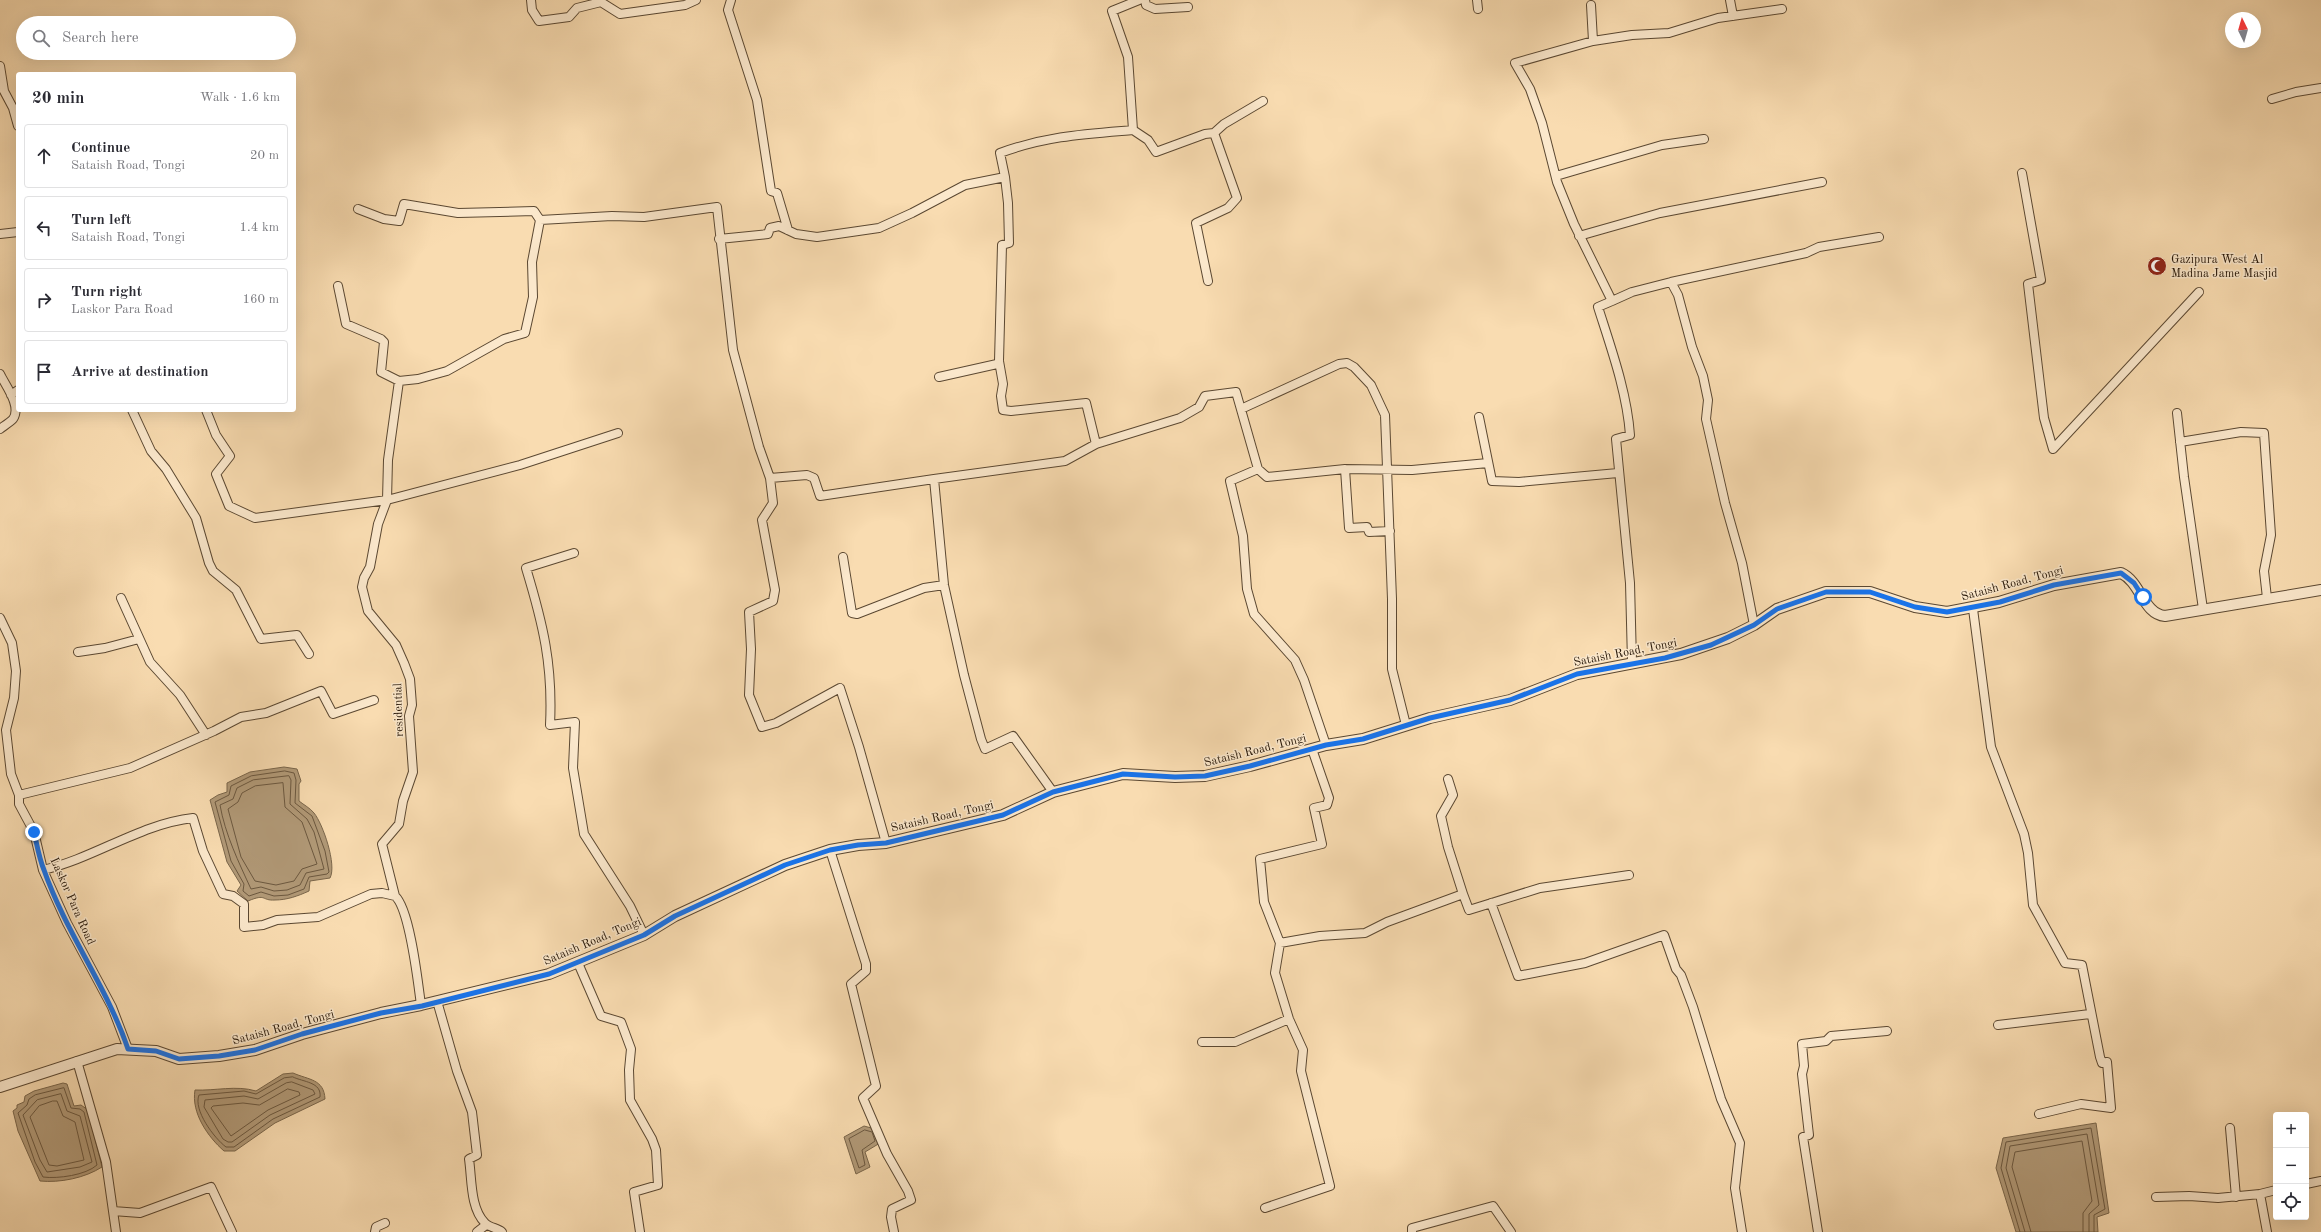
<!DOCTYPE html>
<html lang="en">
<head>
<meta charset="utf-8">
<style>
	:root { --surface:#fff; --page:#f7f7f7; --text:#2b2b33; --muted:#7c7c81; --line:#e1e1e2 }
	body { margin:0; font-family:"Old Standard TT",serif; background:var(--page); color:var(--text) }
	.controls { position:absolute; right:12px; bottom:12px; display:grid; overflow:hidden; border-radius:4px; box-shadow:0 4px 16px #0002 }
	.controls button { width:36px; height:36px; display:grid; place-items:center; padding:0; border:0; border-bottom:1px solid var(--line); background:var(--surface); color:var(--text); font:20px sans-serif }
	.compass { position:absolute; left:2225px; top:12px; width:36px; height:36px; border-radius:50%; background:var(--surface); box-shadow:0 4px 16px #0002; rotate:355deg }
	.stop { position:absolute; width:12px; height:12px; margin:-9px; border:3px solid #1a73e8; border-radius:50%; background:#fff }
	.stop.end { background:#1a73e8; border-color:#fff; box-shadow:0 1px 4px #0008 }
	.list { margin:0; padding:0; list-style:none }
	h2 { display:flex; justify-content:space-between; align-items:center; height:52px; margin:0; padding:0 16px; font-size:17px }
	h2 small { font-size:13px; font-weight:400; color:var(--muted) }
	.list li { display:grid; grid-template-columns:26px 1fr auto; gap:12px; align-items:center; box-sizing:border-box; height:64px; margin:0 8px 8px; padding:0 8px; border:1px solid var(--line); border-radius:4px }
	.list b { display:block; font-size:15px; white-space:nowrap }
	.list p { margin:0; font-size:13px; white-space:nowrap; color:var(--muted) }
	.list em { font-size:13px; font-style:normal; color:var(--muted) }
	.icon { flex:none; width:22px; height:22px; fill:none; stroke:currentColor; stroke-width:2; stroke-linecap:round; stroke-linejoin:round }
	.map { position:relative; flex:none; width:2321px; height:1232px; overflow:hidden }
	.search { position:absolute; background:var(--surface); box-shadow:0 4px 16px #0002; left:16px; top:16px; width:280px; height:44px; display:flex; align-items:center; gap:10px; box-sizing:border-box; padding:0 14px; border-radius:22px; color:var(--muted); font-size:15px }
	.panel { position:absolute; background:var(--surface); box-shadow:0 4px 16px #0002; left:16px; top:72px; width:280px; height:340px; border-radius:4px }
	.map>svg:first-child { display:block }
	.water { fill:#b19977; stroke:#79654a }
	.lines { fill:none; stroke-linecap:round; stroke-linejoin:round }
	.shore { stroke:#6c583f; stroke-width:1 }
	.minor-casing { stroke:#5b4832; stroke-width:10 }
	.tertiary-casing { stroke:#5b4832; stroke-width:12 }
	.minor { stroke:#fbe8cc; stroke-width:8 }
	.tertiary { stroke:#fbe8cc; stroke-width:10 }
	.route { stroke:#1a73e8; stroke-width:5 }
	.labels { text-anchor:middle; stroke-width:3; stroke-linejoin:round; paint-order:stroke }
	.poi-label { font-size:12px; fill:#261607; stroke:#fbe8cc; text-anchor:start }
	.street-label { font-size:12px; fill:#261607; stroke:#fbe8cc }
</style>
</head>
<body>
<div class="map">
<svg width="2321" height="1232" viewBox="0 0 2321 1232">
	<rect width="100%" height="100%" fill="#f9dcb1"/>
	<filter id="stains"><feTurbulence type="fractalNoise" baseFrequency=".005" numOctaves="4"/><feColorMatrix values="0 0 0 0 .2 0 0 0 0 .09 0 0 0 0 .02 0 0 0 .5 -.17"/></filter>
	<radialGradient id="worn" r=".72"><stop offset=".6" stop-color="#630" stop-opacity="0"/><stop offset="1" stop-color="#630" stop-opacity=".3"/></radialGradient>
	<path class="water" d="M 284,767 L 297,769 L 301,781 L 299,784 L 299,801 C 304,805 310,808 314,813 C 323,824 337,865 330,878 L 310,881 L 309,891 C 298,896 287,900 275,900 C 261,901 267,893 248,901 L 237,891 L 241,885 L 227,862 L 210,800 L 218,795 L 227,792 L 227,783 L 250,772 Z
		M 293,1073 C 309,1080 324,1079 325,1099 L 275,1123 L 235,1151 L 224,1151 C 208,1137 191,1113 195,1090 C 215,1091 236,1085 256,1091 L 283,1074 Z
		M 63,1083 L 67,1084 L 74,1106 L 81,1105 L 88,1110 L 102,1167 C 85,1178 60,1183 40,1181 L 18,1131 L 13,1111 L 17,1108 L 17,1105 L 24,1102 L 25,1096 L 34,1091 Z
		M 2096,1123 L 2109,1213 L 2097,1217 L 2098,1232 L 2016,1232 L 1996,1168 L 2003,1138 Z
		M 864,1126 L 875,1129 L 880,1143 L 865,1152 L 870,1167 L 856,1174 L 844,1137 Z"/>
	<g class="lines">
		<path class="shore" d="M 285,771 L 294,773 L 296,780 L 295,803 L 312,816 L 325,851 L 329,872 L 327,874 L 309,877 L 304,889 L 288,895 L 274,896 L 261,892 L 249,896 L 243,891 L 244,884 L 231,861 L 215,802 L 229,795 L 231,786 L 251,776 Z
			M 289,776 L 291,780 L 290,804 L 307,819 L 314,832 L 324,869 L 306,873 L 300,885 L 287,890 L 274,891 L 261,887 L 251,889 C 239,863 225,834 220,805 L 233,799 L 237,788 L 253,780 Z
			M 283,783 L 285,807 L 302,822 L 317,864 L 302,869 L 294,881 L 276,885 L 255,881 L 241,857 L 228,809 L 238,802 L 242,793 L 255,786 Z
			M 293,1077 C 303,1082 322,1082 320,1097 L 273,1119 L 234,1147 L 226,1147 C 214,1138 193,1110 199,1095 L 244,1091 L 256,1094 L 284,1078 Z
			M 292,1082 L 313,1090 L 315,1094 L 270,1115 L 232,1142 L 228,1142 L 223,1139 L 204,1107 L 205,1100 L 244,1096 L 258,1099 L 286,1083 Z
			M 64,1088 L 71,1108 L 80,1109 L 84,1112 L 97,1165 C 86,1175 58,1179 43,1177 L 35,1162 L 18,1113 L 27,1105 L 29,1099 L 35,1095 Z
			M 288,1089 L 299,1092 L 300,1095 L 268,1110 L 231,1136 L 211,1108 L 213,1106 L 243,1103 L 259,1105 Z
			M 61,1094 L 67,1111 L 80,1116 L 92,1162 L 80,1167 L 47,1172 L 40,1160 L 23,1115 L 37,1100 Z
			M 53,1101 L 57,1101 L 63,1116 L 75,1122 L 84,1160 L 57,1166 L 49,1165 L 30,1117 L 39,1106 Z
			M 865,1130 L 872,1132 L 875,1141 L 862,1150 L 865,1165 L 859,1168 L 849,1139 Z
			M 2020,1232 L 2001,1168 L 2006,1142 L 2091,1128 L 2105,1209 L 2094,1215 L 2094,1232
			M 2025,1232 L 2006,1168 L 2010,1146 L 2087,1134 L 2099,1205 L 2089,1214 L 2089,1232
			M 2031,1232 L 2012,1167 L 2015,1152 L 2082,1141 L 2092,1201 L 2083,1213 L 2083,1232"/>
		<g class="minor-casing">
			<path id="minor" d="M 531,0 L 532,10 L 539,21 L 569,17 L 577,8 L 601,2 L 620,14 L 685,5 L 696,0
				M 731,0 L 728,10 L 757,100 L 771,191 L 777,193 L 788,230
				M 1145,0 L 1146,5 L 1155,9 L 1188,7
				M 1477,0 L 1478,9
				M 1730,0 L 1733,16
				M 1591,5 L 1593,41
				M 1782,9 L 1718,18 L 1669,33 L 1632,35 L 1593,41 L 1515,63 L 1530,89 L 1542,123 L 1557,182 L 1574,224 L 1612,301 L 1632,292 L 1671,282 L 1806,253 L 1819,247 L 1879,237
				M 0,66 L 4,91 L 13,108 L 18,126
				M 2272,99 L 2296,92 L 2321,88
				M 1133,130 L 1148,140 L 1156,152 L 1205,134 L 1214,133 L 1237,198 L 1228,208 L 1196,223 L 1208,281
				M 1214,133 L 1224,124 L 1263,101
				M 2022,173 L 2041,280 L 2028,284 L 2044,418 L 2053,449 L 2199,292
				M 1556,176 L 1662,145 L 1704,139
				M 1005,177 L 1000,153 C 1046,136 1085,134 1133,130 L 1128,57 L 1112,11 L 1139,0
				M 358,209 L 384,219 L 399,221 L 404,204 L 458,213 L 534,211 L 540,220 L 612,216 L 644,217 L 717,207 L 733,350 L 759,447 L 770,478 L 807,475 L 814,478 L 820,496 L 934,479 L 944,585 L 964,675 L 981,739 L 985,749 L 1013,736 L 1053,792
				M 0,234 L 18,232
				M 1579,236 L 1660,213 L 1822,182
				M 719,239 L 768,234 L 770,228 L 779,226 L 796,234 L 817,237 L 879,228 L 912,213 L 965,185 L 1005,177 L 1008,203 L 1009,243 L 1002,245 L 999,361 L 1003,384 L 1001,396 L 1003,410 L 1011,411 L 1086,403 L 1096,444
				M 1671,282 L 1678,295 L 1692,347 L 1703,376 L 1708,400 L 1706,419 L 1725,503 L 1742,563 L 1754,625
				M 338,286 L 346,324 L 381,339 L 384,342 L 381,372 L 399,381 L 388,460 L 387,500 L 378,524 L 370,567 L 364,578 L 362,587 L 368,611 L 396,645 L 404,663 L 410,679 L 412,705 L 409,716 L 413,772 L 403,801 L 399,824 L 382,844 L 395,896 C 410,909 418,983 421,1005
				M 1612,301 L 1598,307 C 1611,348 1627,392 1630,435 L 1616,439 L 1630,583 L 1632,662
				M 0,374 C 5,385 22,406 13,419 C 10,422 4,426 0,429
				M 939,377 L 997,364 L 999,361
				M 399,381 L 418,379 L 447,371 L 504,339 L 525,333 L 533,297 L 532,262 L 540,220
				M 11,395 L 18,390
				M 1241,409 L 1339,364 L 1347,363 L 1354,367 L 1371,385 L 1385,415 L 1392,599 L 1392,669 L 1406,725
				M 132,410 L 151,451 L 166,469 L 196,518 L 209,563 L 213,571 L 236,590 L 261,639 L 297,635 L 309,654
				M 206,410 L 216,435 L 230,456 L 216,474 L 229,506 L 255,518 L 387,500 L 520,465 L 618,433
				M 2177,413 L 2184,477 L 2203,609
				M 1479,417 L 1492,481 L 1519,482 L 1618,473
				M 2180,442 L 2241,432 L 2264,433 L 2271,535 L 2264,571 L 2267,598
				M 1258,469 L 1267,477 L 1345,469 L 1412,470 L 1488,463
				M 1345,469 L 1349,528 L 1367,527 L 1369,532 L 1390,531
				M 770,478 L 773,503 L 762,520 L 775,590 L 773,601 L 749,612 L 751,649 L 749,695 L 762,727 L 776,723 L 840,688 L 859,747 L 886,843
				M 934,479 L 1065,461 L 1096,444 L 1180,418 L 1199,407 L 1205,396 L 1236,392 L 1258,469 L 1230,481 L 1243,536 L 1247,589 L 1254,614 L 1295,660 L 1304,680 L 1326,745
				M 574,553 L 526,568 C 543,624 553,665 550,725 L 575,722 L 573,768 L 584,834 L 630,906 L 644,935
				M 843,557 L 852,613 L 857,614 L 924,588 L 944,585
				M 121,598 L 150,662 L 180,695 L 206,735
				M 1973,609 L 1991,747 L 2024,834 L 2028,853 L 2033,905 L 2065,963 L 2082,965 L 2100,1057 L 2102,1063 L 2107,1062 L 2111,1108 L 2081,1104 L 2039,1114
				M 0,618 L 12,643 L 16,671 L 14,698 L 6,730 L 11,774 L 19,795 L 19,804 L 34,832 L 43,870 L 67,923 L 112,1007 L 128,1049
				M 78,652 L 105,648 L 139,639
				M 1448,779 L 1453,795 L 1441,816 L 1448,847 L 1463,894
				M 19,795 L 130,768 L 214,731 L 241,717 L 266,713 L 321,691 L 333,714 L 374,700
				M 830,850 L 866,964 L 866,971 L 851,984 L 876,1086 L 863,1098 L 887,1154 L 908,1191 L 911,1200 L 892,1209 L 891,1217 L 894,1232
				M 43,870 C 95,858 140,824 193,818 L 203,851 L 223,894 L 233,896 L 244,904 L 244,927 L 263,925 L 277,920 L 318,917 L 371,894 L 382,893 L 395,896
				M 1491,903 L 1518,976 L 1585,963 L 1664,935 L 1676,969 L 1681,975 L 1693,1007 L 1721,1099 L 1740,1143 L 1735,1188 L 1742,1232
				M 1280,943 L 1320,936 L 1365,933 L 1387,922 L 1463,894 L 1469,910 L 1540,888 L 1629,875
				M 578,963 L 601,1016 L 621,1022 L 631,1049 L 629,1070 L 630,1100 L 652,1139 L 656,1150 L 658,1185 L 634,1192 L 640,1232
				M 437,1001 L 457,1071 L 472,1112 L 477,1155 L 469,1159 C 472,1179 470,1208 485,1223 C 490,1228 498,1228 502,1232
				M 1998,1025 L 2090,1014
				M 1202,1042 L 1235,1042 L 1289,1019
				M 77,1061 L 106,1162 L 116,1232
				M 2230,1128 L 2236,1197
				M 2306,1184 L 2321,1181
				M 2260,1194 L 2276,1190
				M 2156,1197 L 2189,1196 L 2218,1198 L 2260,1194 L 2267,1232
				M 1265,1208 L 1330,1186 L 1301,1071 L 1303,1050 L 1289,1019 L 1275,973 L 1280,943 L 1264,902 L 1260,859 L 1322,844 L 1314,808 L 1327,805 L 1329,798 L 1312,749
				M 113,1211 L 140,1213 L 211,1187 L 232,1232
				M 375,1232 L 376,1227 L 385,1223
				M 477,1232 L 486,1225
				M 1412,1232 L 1412,1228 L 1493,1206 L 1511,1232
				M 1818,1232 L 1803,1137 L 1809,1135 L 1802,1074 L 1804,1066 L 1802,1044 L 1826,1041 L 1831,1036 L 1887,1031"/>
		</g>
		<g class="tertiary-casing">
			<path id="tertiary" d="M 0,1087 L 117,1049 L 156,1051 L 179,1059 L 219,1056 L 255,1050 L 302,1034 L 381,1013 L 421,1005 L 549,974 L 644,935 L 675,916 L 785,865 L 830,850 L 858,845 L 886,843 L 1003,815 L 1053,792 L 1123,774 L 1175,777 L 1205,776 L 1250,766 L 1326,745 L 1363,739 L 1430,718 L 1510,700 L 1577,674 L 1681,654 L 1728,638 L 1754,625 L 1777,609 L 1826,592 L 1870,592 L 1915,607 L 1947,612 L 1999,602 L 2054,585 L 2121,573 C 2141,582 2143,614 2165,616 L 2321,590"/>
		</g>
		<use href="#minor" class="minor"/>
		<use href="#tertiary" class="tertiary"/>
	</g>
	<g class="lines">
		<path class="route" d="M 34,832 C 37,845 39,858 44,870 C 66,933 107,987 128,1049 L 156,1051 L 179,1059 L 219,1056 L 255,1050 L 302,1034 L 381,1013 L 422,1006 L 549,974 L 644,935 L 675,916 L 785,865 L 830,850 L 858,845 L 886,843 L 1003,815 L 1053,792 L 1123,774 L 1175,777 L 1205,776 L 1250,766 L 1326,745 L 1363,739 L 1430,718 L 1510,700 L 1577,674 L 1665,658 L 1711,645 L 1754,625 L 1777,609 L 1826,592 L 1870,592 L 1915,607 L 1947,612 L 2000,602 L 2054,585 L 2121,573 L 2134,583 L 2143,597"/>
	</g>
	<defs>
		<g id="mosque-disc" transform="scale(1)"><circle r="9.5" fill="#8f2418" stroke="#fbe8cc"/><path d="M3.5-4.9A6 6 0 1 0 3.5 4.9A5 5 0 1 1 3.5-4.9Z" fill="#fff"/></g>
	</defs>
	<g fill-rule="evenodd">
		<use href="#mosque-disc" x="2157" y="266"/>
	</g>
	<g class="labels">
		<g class="poi-label">
			<text x="2171" y="263">Gazipura West Al<tspan x="2171" dy="14">Madina Jame Masjid</tspan></text>
		</g>
		<g class="street-label">
			<text transform="translate(2012 583) rotate(-15)" y="4">Sataish Road, Tongi</text>
			<text transform="translate(1625 652) rotate(-11)" y="4">Sataish Road, Tongi</text>
			<text transform="translate(398 710) rotate(-92)" y="4">residential</text>
			<text transform="translate(1255 750) rotate(-14)" y="4">Sataish Road, Tongi</text>
			<text transform="translate(942 816) rotate(-13)" y="4">Sataish Road, Tongi</text>
			<text transform="translate(73 901) rotate(66)" y="4">Laskor Para Road</text>
			<text transform="translate(592 941) rotate(-23)" y="4">Sataish Road, Tongi</text>
			<text transform="translate(283 1027) rotate(-15)" y="4">Sataish Road, Tongi</text>
		</g>
	</g>
	<rect width="100%" height="100%" filter="url(#stains)"/>
	<rect width="100%" height="100%" fill="url(#worn)"/>
</svg>
<div class="controls">
<button>+</button>
<button>−</button>
<button><svg class="icon" aria-label="locate" viewBox="0 0 24 24"><circle cx="12" cy="12" r="6"/><path d="M12 2v4M12 18v4M2 12h4M18 12h4"/></svg></button>
</div>
<svg class="compass" viewBox="-18 -18 36 36"><path d="M0-13l5 13h-10z" fill="#e53935"/><path d="M0 13l5-13h-10z" fill="#7c7c81"/></svg>
<div class="stop" style="left:2143px;top:597px"></div>
<div class="stop end" style="left:34px;top:832px"></div>
<div class="search"><svg class="icon" aria-label="search" viewBox="0 0 24 24"><circle cx="10" cy="10" r="6"/><path d="M15 15l6 6"/></svg>Search here</div>
<section class="panel">
<h2>20 min<small>Walk · 1.6 km</small></h2>
<ul class="list">
<li><svg class="icon" aria-label="ahead" viewBox="0 0 24 24"><path d="M12 20V5M6 11l6-6 6 6"/></svg><div><b>Continue</b><p>Sataish Road, Tongi</p></div><em>20 m</em></li>
<li><svg class="icon" aria-label="left" viewBox="0 0 24 24"><path d="M17 20v-9H6M10 6l-5 5 5 5"/></svg><div><b>Turn left</b><p>Sataish Road, Tongi</p></div><em>1.4 km</em></li>
<li><svg class="icon" aria-label="right" viewBox="0 0 24 24"><path d="M7 20v-9h11M14 6l5 5-5 5"/></svg><div><b>Turn right</b><p>Laskor Para Road</p></div><em>160 m</em></li>
<li><svg class="icon" aria-label="arrive" viewBox="0 0 24 24"><path d="M6 21V4h12l-3 4 3 4H6"/></svg><div><b>Arrive at destination</b></div></li>
</ul>
</section>
</div>
</body>
</html>
